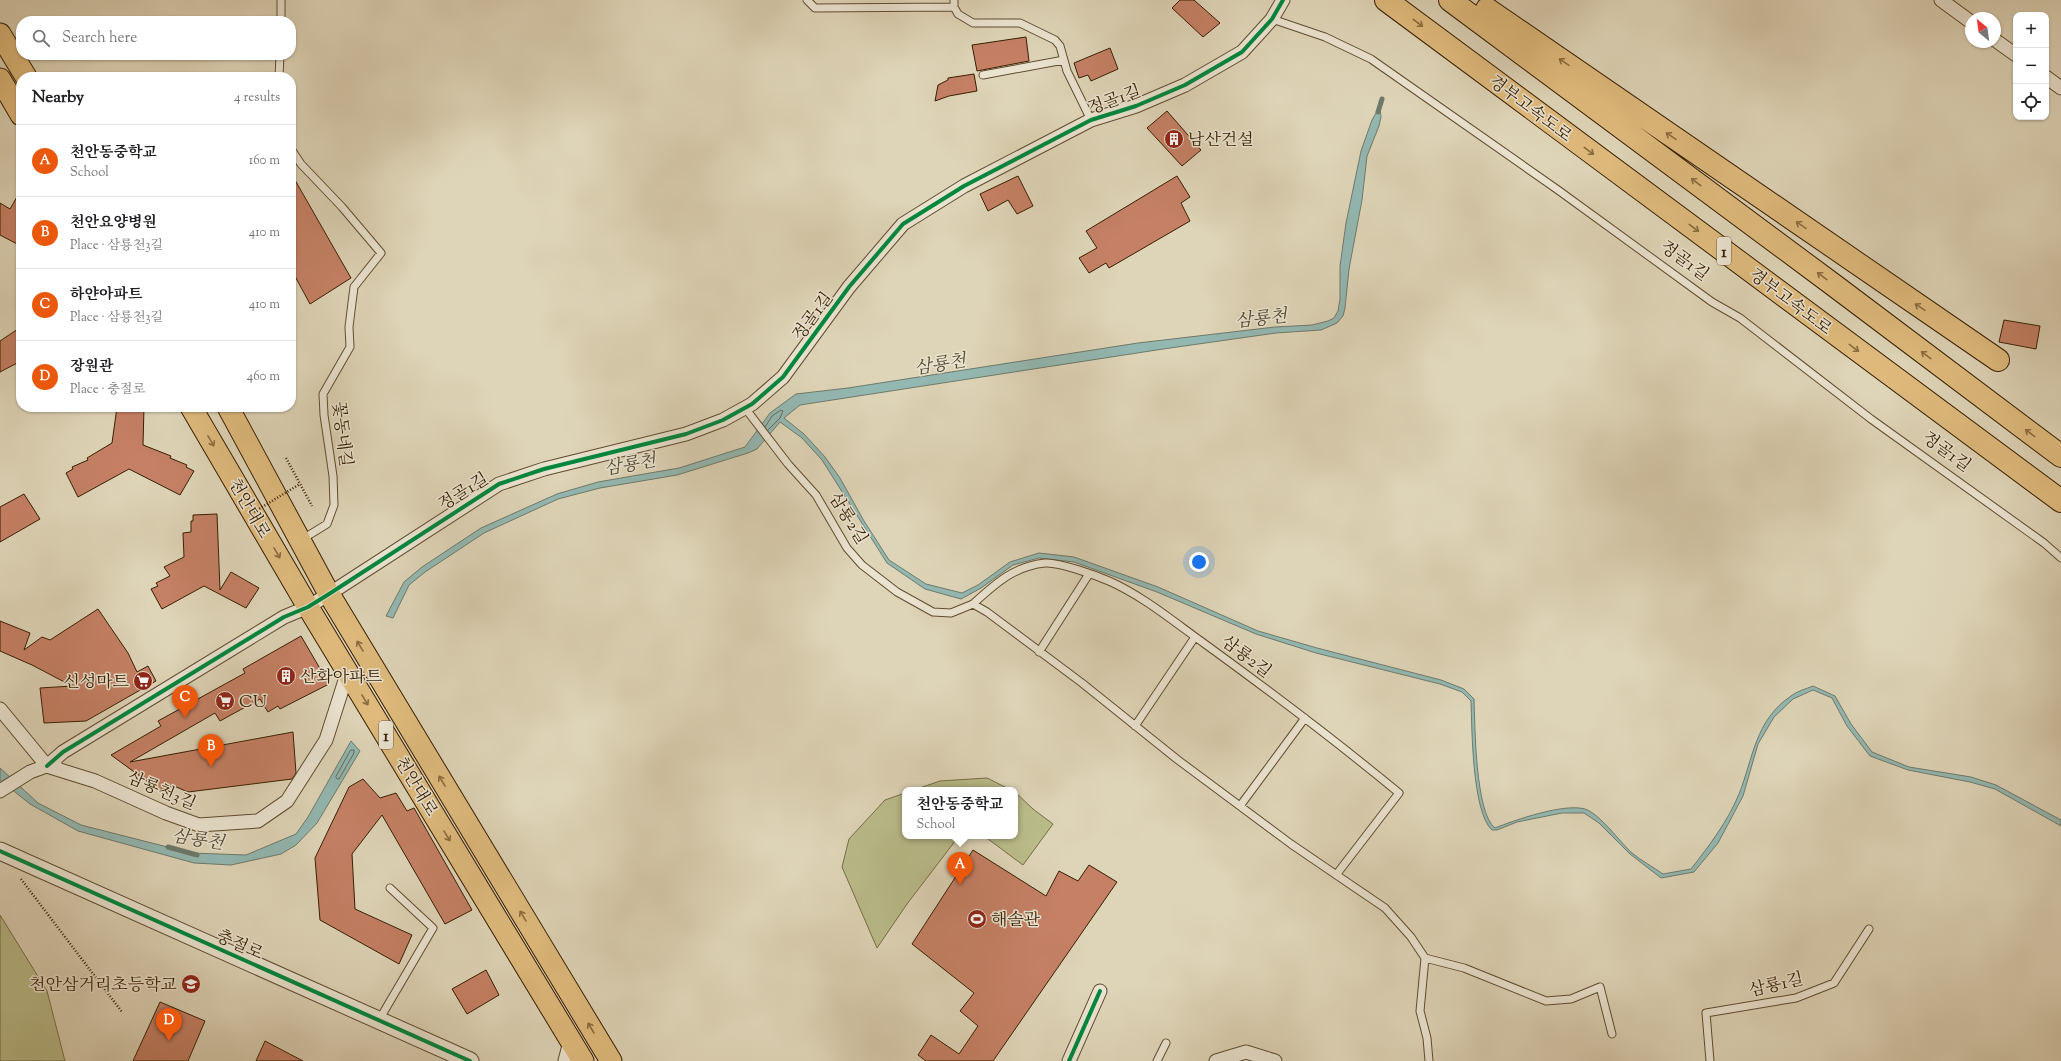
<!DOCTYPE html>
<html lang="en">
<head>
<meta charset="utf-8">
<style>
	:root { --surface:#fff; --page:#f2f2f2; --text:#202124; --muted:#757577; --line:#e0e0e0; --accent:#ea580c }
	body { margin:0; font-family:"Sorts Mill Goudy","Noto Serif KR",serif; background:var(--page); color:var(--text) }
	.controls { position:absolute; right:12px; top:12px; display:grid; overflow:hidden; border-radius:8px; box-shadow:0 1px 3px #0004 }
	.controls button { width:36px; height:36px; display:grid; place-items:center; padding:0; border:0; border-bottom:1px solid var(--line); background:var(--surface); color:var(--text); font:20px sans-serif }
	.compass { position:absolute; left:1965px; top:12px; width:36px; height:36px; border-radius:50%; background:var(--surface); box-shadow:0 1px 3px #0004; rotate:331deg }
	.you { position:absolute; left:1199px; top:562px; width:14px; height:14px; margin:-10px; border:3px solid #fff; border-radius:50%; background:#1a73e8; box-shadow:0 0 0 6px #1a73e833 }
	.badge { display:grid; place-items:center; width:26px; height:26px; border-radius:50%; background:var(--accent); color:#fff; font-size:13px; font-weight:700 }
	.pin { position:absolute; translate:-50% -33px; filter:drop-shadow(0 1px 2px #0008) }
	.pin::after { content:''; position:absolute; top:21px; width:14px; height:12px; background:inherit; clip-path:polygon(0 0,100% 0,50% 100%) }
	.popup { position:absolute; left:902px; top:787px; width:116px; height:52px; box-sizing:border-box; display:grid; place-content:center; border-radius:8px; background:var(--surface); filter:drop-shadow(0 1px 3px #0005); font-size:13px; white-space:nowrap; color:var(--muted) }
	.popup b { font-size:15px; color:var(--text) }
	.popup::after { content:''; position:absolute; left:50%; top:100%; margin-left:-8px; border:8px solid transparent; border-top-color:var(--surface) }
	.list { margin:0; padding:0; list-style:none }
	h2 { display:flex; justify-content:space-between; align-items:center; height:52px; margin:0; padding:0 16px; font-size:17px }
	h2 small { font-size:13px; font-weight:400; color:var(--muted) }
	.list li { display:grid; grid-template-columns:26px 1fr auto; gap:12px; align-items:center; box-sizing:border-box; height:72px; padding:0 16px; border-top:1px solid var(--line) }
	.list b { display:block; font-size:15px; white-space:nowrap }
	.list p { margin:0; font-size:13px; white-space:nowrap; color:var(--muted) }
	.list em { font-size:13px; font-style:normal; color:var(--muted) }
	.icon { flex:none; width:22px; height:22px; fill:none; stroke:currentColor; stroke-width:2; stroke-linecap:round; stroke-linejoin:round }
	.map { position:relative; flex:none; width:2061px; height:1061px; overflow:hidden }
	.search { position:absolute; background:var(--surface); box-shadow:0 1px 3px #0004; left:16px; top:16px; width:280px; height:44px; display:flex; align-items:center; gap:10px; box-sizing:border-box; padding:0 14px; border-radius:16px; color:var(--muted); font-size:15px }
	.panel { position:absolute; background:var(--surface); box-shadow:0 1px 3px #0004; left:16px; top:72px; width:280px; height:340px; border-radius:16px }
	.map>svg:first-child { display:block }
	.green { fill:#b9bb89; stroke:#786c45 }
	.water { fill:#93b8b2; stroke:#6e7a6b }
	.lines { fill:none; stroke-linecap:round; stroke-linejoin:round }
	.shore { stroke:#656b5a; stroke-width:1 }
	.stream { stroke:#6e7a6b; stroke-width:5 }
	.building { fill:#c58065; stroke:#371e01 }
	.service-casing { stroke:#614c2e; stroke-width:9 }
	.minor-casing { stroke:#614c2e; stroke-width:15 }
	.tertiary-casing { stroke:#614c2e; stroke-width:19 }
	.primary-casing { stroke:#371e01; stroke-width:23 }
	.motorway-casing { stroke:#371e01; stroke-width:24 }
	.path { stroke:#371e01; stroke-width:2.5; stroke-dasharray:1 2; stroke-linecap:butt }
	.service { stroke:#eae3d0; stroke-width:7 }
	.minor { stroke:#eae3d0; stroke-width:13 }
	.tertiary { stroke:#eae3d0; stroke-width:17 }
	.primary { stroke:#dfba7c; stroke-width:21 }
	.motorway { stroke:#dfba7c; stroke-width:22 }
	.path-bridge { stroke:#371e01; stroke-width:2.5; stroke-dasharray:1 2; stroke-linecap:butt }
	.cycleway-casing { stroke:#eae3d0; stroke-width:6 }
	.cycleway { stroke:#00873e; stroke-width:4 }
	.oneway { stroke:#8b6c3e }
	.labels { text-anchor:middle; stroke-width:3; stroke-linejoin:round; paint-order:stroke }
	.shield { fill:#eae3d0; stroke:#6d593f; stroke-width:1 }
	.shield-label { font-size:16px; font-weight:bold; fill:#371e01 }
	.street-label { font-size:17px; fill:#371e01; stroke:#eae3d0 }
	.poi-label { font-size:17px; fill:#371e01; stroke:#eae3d0; text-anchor:start }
	.water-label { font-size:18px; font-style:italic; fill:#534c36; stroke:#eae3d0 }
</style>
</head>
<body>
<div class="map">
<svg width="2061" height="1061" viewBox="0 0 2061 1061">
	<rect width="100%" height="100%" fill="#ded4b7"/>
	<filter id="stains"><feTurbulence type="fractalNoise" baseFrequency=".005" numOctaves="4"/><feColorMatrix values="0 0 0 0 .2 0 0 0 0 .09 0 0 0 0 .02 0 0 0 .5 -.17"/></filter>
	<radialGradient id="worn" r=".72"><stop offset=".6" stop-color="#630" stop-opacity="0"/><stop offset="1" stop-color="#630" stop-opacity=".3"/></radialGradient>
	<path class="green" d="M 987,778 L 1011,790 L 914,790 L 940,781 Z
		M 1015,792 L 1033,809 L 1053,824 L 1023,865 L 984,836 L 1015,836 Z
		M 905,793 L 905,836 L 959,836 L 907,904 L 877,948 L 842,867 L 849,839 L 885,800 Z
		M 0,915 L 47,991 L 65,1061 L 0,1061 Z"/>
	<path class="water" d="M 1380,106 L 1381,117 L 1379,126 L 1367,156 L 1362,200 L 1349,269 L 1345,308 L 1343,316 L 1337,323 L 1321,330 L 1276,333 L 1163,349 L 800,405 L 784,418 L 804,434 L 825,457 L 840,478 L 864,521 L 889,560 L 926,584 L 962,593 L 978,585 L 1010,562 L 1039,553 L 1074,557 L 1158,587 L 1258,631 L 1317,648 L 1441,680 L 1464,689 L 1474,699 C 1475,724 1475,813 1495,828 C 1515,820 1564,803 1585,809 C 1600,814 1620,842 1632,853 C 1642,861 1653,867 1663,874 L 1691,869 C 1709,846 1728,821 1739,794 C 1753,759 1755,720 1791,696 C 1797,691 1806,689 1813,686 L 1835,696 L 1851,724 L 1872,752 L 1909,767 L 1971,777 L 1996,785 L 2061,820 L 2061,826 L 1995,789 L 1970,782 L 1908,770 L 1870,756 L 1847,726 L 1832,698 L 1813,690 L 1793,699 L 1774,717 L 1758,744 L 1743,796 L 1718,843 L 1694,872 L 1661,878 L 1630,854 L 1599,823 L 1584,813 L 1562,813 L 1517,822 L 1497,830 L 1492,830 C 1472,812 1472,728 1471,701 L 1462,692 L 1440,684 L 1316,653 L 1256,634 L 1157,592 L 1074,562 L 1039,558 L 1013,565 L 981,588 L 961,599 L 925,589 L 887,563 L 822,460 L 802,438 L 780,422 L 757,449 L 748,453 L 677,475 L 600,488 L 558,499 L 484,533 L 425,572 L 409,585 L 393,618 L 386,616 L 404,582 L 422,567 L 481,528 L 557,494 L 598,482 L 679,468 L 745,447 L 770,413 L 796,394 L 848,388 L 1138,343 L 1275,327 L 1312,325 L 1328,321 L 1334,318 L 1338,311 L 1340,299 L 1340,266 L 1346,223 L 1361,151 L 1372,120 Z
		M 351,741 L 360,751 L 317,823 L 296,845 L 281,854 L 231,865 L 194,863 L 78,831 L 30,804 L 0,780 L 0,768 L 38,803 L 81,825 L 191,853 L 246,855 L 296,834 L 308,817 Z"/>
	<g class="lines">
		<path class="shore" d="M 765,427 L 772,416 L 781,410 L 783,411 L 780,418 L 768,430
			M 351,750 L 354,750 L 354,753 L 339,779 L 337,779 L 336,777 Z"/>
		<path class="stream" d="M 1378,112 L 1382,99
			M 168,847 L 197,855"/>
	</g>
	<path class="building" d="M 1180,0 L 1194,0 L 1220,23 L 1203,37 L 1172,8 Z
		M 1026,37 L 1029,61 L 977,71 L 972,45 Z
		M 1110,48 L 1118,69 L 1091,81 L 1088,75 L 1079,78 L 1074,63 Z
		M 974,74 L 977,91 L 949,96 L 935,101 L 938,85 L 948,80 L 948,78 Z
		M 1167,111 L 1201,150 L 1182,166 L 1147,128 Z
		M 291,173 L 351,278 L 310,304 L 291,269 Z
		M 1018,176 L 1033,206 L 1017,214 L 1008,200 L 988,211 L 980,194 Z
		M 1177,176 L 1190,197 L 1181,203 L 1190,221 L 1109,268 L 1106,263 L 1089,273 L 1079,258 L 1097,248 L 1086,231 Z
		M 21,190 L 21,246 L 0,235 L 0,203 L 10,209 Z
		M 2004,320 L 2040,326 L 2036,349 L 1999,342 Z
		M 21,327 L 21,361 L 0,372 L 0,341 Z
		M 117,407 L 144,407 L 143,445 L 171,456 L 170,458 L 187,465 L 186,467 L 194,471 L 180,495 L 129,469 L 78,497 L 66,473 L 73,469 L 72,467 L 88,460 L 87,458 L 112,443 Z
		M 24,494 L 40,519 L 0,542 L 0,507 Z
		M 217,514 L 220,590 L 231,572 L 259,588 L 246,608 L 204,586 L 162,609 L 151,589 L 158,586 L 156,583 L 170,576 L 164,567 L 184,557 L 183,533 L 191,532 L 191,521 L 193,521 L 193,515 Z
		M 98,609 L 128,653 L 137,672 L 148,666 L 156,681 L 86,721 L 44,723 L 40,688 L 72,686 L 32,665 L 0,651 L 0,621 L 30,633 L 24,650 L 42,637 L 50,640 Z
		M 301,636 L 329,684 L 280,709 L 278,706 L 268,712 L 260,699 L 220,721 L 215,713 L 130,762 L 293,732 L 296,773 L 292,779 L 188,792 L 174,786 L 159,790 L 111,755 L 161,726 L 158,721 L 245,673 L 243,669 Z
		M 363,779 L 380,798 L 396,793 L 407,811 L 414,808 L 472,910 L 445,924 L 382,815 L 352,854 L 355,909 L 412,935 L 399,964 L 320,920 L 315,858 L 349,787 Z
		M 973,850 L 1046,896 L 1059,871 L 1078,881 L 1089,865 L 1117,882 L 993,1061 L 926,1061 L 918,1055 L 931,1035 L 959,1054 L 978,1026 L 960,1011 L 974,993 L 912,944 Z
		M 486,970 L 499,995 L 467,1014 L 452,989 Z
		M 160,1002 L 205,1021 L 188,1061 L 133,1061 Z
		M 265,1041 L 303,1061 L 256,1061 Z"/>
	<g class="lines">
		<g class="service-casing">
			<path id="service" d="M 281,0 L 281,21
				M 807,0 L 815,8 L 954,7
				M 954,0 L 954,7 L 958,14 L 973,23 L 1020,23 L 1055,40 L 1060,46 L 1067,71 L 1091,120
				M 1272,19 L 1325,37 L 1371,59 L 1558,190 L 1712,302 L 1740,318 L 1871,419 L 2044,543 L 2061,558
				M 983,75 L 1064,60
				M 279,77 L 280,55
				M 291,149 L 301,164 L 342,207 L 381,253 L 354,287 L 349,327 L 350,347 L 323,394 L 324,415 L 333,476 L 334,505 L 327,524 L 301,540
				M 745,408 L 788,464 L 816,495 L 847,548 L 862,565 L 897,592 L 933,612 L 951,613 L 973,604 L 987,612 L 1082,683 L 1178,760 L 1291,844 L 1385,908 L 1411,937 L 1425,958 L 1420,1011 L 1427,1038 L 1429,1061
				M 973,604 C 995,584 1014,566 1045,563 C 1059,562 1095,575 1109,581 C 1143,596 1174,622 1205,644 C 1271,692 1336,741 1399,793 L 1336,875
				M 1039,652 L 1089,574
				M 1135,726 L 1195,637
				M 1240,806 L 1305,718
				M 1425,958 L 1464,968 L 1546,1001 L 1571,999 L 1600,987 L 1612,1034
				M 379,1020 L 433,928 L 390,888
				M 1157,1061 L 1166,1043
				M 1710,1061 L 1706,1013 L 1796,998 L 1834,983 L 1869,929"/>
		</g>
		<g class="minor-casing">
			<path id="minor" d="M 1941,0 L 1971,22
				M 1995,40 L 2016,55
				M 2046,77 L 2061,88
				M 0,709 L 47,766 L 95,781 L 166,813 L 199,825 L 258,821 L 287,801 L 326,740 L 348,671
				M 47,766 L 63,752 L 284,617 L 308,607 L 329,594 L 499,484 L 544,469 L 686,434 L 723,420 L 752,404 L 783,377 L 849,287 L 903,224 L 964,186 L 1091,120 L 1136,106 L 1185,85 L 1242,52 L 1272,19 L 1283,0
				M 0,791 L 30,772 L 55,763
				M 1069,1061 L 1100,991
				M 1216,1061 L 1246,1052 L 1275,1061"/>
		</g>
		<g class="tertiary-casing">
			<path id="tertiary" d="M 0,851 L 470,1061
				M 567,1061 L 572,1042"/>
		</g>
		<g class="primary-casing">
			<path id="primary" d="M 0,34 L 26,77
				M 0,79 L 21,115
				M 191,407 L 308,607 L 583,1061
				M 228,407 L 329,594 L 611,1061"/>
		</g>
		<g class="motorway-casing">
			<path id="motorway" d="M 1386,0 L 2061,501
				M 1450,0 L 1835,286 L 2061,456
				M 1487,9 L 1998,360"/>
		</g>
		<path class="path" d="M 286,458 L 312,506
			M 21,879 L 122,1012"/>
		<use href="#service" class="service"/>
		<use href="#minor" class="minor"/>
		<use href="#tertiary" class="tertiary"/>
		<use href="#primary" class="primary"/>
		<use href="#motorway" class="motorway"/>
		<path class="path-bridge" d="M 249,515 L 300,484"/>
		<g class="cycleway-casing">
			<path id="cycleway" d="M 47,766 L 63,752 L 284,617 L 308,607 L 329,594 L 499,484 L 544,469 L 686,434 L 723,420 L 752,404 L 783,377 L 849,287 L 903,224 L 964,186 L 1091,120 L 1136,106 L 1185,85 L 1242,52 L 1272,19 L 1283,0
				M 0,851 L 470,1061
				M 1069,1061 L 1100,991"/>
		</g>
		<use href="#cycleway" class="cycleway"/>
	</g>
	<defs><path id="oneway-shaft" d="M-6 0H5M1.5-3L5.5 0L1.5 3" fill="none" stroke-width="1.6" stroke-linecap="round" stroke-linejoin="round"/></defs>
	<g class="oneway">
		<use href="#oneway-shaft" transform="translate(1418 23) rotate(37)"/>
		<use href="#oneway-shaft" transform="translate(1564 62) rotate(-146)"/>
		<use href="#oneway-shaft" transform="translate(1671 136) rotate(-146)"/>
		<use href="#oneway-shaft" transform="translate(1589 151) rotate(37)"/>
		<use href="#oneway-shaft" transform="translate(1696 182) rotate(-143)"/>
		<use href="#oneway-shaft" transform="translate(1801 225) rotate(-146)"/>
		<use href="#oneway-shaft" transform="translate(1694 228) rotate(37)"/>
		<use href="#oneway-shaft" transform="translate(1822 276) rotate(-143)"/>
		<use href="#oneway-shaft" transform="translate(1920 307) rotate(-146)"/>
		<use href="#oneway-shaft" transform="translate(1854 348) rotate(37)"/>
		<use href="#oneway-shaft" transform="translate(1926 355) rotate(-143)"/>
		<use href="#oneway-shaft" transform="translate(2030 433) rotate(-143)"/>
		<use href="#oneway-shaft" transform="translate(211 441) rotate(60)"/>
		<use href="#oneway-shaft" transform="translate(277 553) rotate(60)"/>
		<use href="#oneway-shaft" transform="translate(360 646) rotate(-121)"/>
		<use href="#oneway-shaft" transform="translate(365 700) rotate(59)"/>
		<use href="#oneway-shaft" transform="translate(442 781) rotate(-121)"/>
		<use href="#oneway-shaft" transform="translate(447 836) rotate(59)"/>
		<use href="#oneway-shaft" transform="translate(523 916) rotate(-121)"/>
		<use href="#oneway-shaft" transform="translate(591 1028) rotate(-121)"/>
	</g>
	<defs>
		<g id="building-disc" transform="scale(1)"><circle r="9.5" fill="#8f2418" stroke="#eae3d0"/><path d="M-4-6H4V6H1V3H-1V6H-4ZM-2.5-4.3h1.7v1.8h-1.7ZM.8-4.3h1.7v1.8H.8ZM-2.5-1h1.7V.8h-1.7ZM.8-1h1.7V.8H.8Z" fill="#fff"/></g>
		<g id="supermarket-disc" transform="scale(1)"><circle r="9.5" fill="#8f2418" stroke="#eae3d0"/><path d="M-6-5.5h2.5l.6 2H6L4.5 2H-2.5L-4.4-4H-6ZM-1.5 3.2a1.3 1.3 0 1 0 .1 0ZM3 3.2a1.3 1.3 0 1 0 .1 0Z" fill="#fff"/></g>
		<g id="stadium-disc" transform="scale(1)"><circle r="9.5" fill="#8f2418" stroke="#eae3d0"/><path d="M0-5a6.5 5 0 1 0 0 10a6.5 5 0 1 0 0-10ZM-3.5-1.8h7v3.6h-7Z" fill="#fff"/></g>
		<g id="school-disc" transform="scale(1)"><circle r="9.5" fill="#8f2418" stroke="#eae3d0"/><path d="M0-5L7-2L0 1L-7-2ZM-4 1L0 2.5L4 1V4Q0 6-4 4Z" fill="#fff"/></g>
	</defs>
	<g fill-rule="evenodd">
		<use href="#building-disc" x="1174" y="139"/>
		<use href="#building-disc" x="286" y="676"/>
		<use href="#supermarket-disc" x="143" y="681"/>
		<use href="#supermarket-disc" x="225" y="701"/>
		<use href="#stadium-disc" x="977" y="919"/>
		<use href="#school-disc" x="191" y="984"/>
	</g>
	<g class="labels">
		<g class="shield">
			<rect x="1717" y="237" width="14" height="28" rx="3"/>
			<rect x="379" y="721" width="14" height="28" rx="3"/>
		</g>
		<g class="shield-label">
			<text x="1724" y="257">1</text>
			<text x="386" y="741">1</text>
		</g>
		<g class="street-label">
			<text transform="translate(1114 99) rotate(-20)" y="6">정골1길</text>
			<text transform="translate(1531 108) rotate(37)" y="6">경부고속도로</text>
			<text transform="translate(1685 260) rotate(36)" y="6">정골1길</text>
			<text transform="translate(1791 301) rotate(37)" y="6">경부고속도로</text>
			<text transform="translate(812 316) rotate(-54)" y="6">정골1길</text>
			<text transform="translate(343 434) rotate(83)" y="6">꽃동네길</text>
			<text transform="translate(1947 451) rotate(36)" y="6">정골1길</text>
			<text transform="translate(463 491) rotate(-32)" y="6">정골1길</text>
			<text transform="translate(250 508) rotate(60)" y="6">천안대로</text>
			<text transform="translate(849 518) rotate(58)" y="6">삼룡2길</text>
			<text transform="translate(1247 656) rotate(37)" y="6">삼룡2길</text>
			<text transform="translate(417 786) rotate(59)" y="6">천안대로</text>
			<text transform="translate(162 790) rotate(23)" y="6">삼룡천3길</text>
			<text transform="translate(240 944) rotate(24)" y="6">충절로</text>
			<text transform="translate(1776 984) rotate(-13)" y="6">삼룡1길</text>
		</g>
		<g class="poi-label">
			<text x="1188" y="145">남산건설</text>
			<text x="300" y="682">산화아파트</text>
			<text x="129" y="687" text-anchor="end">신성마트</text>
			<text x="239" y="707">CU</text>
			<text x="991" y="925">해솔관</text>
			<text x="177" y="990" text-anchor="end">천안삼거리초등학교</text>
		</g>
		<g class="water-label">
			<text transform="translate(1261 318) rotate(-6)" y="6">삼룡천</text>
			<text transform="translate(940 364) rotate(-9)" y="6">삼룡천</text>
			<text transform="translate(630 464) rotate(-10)" y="6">삼룡천</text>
			<text transform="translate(198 839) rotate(9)" y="6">삼룡천</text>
		</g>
	</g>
	<rect width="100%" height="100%" filter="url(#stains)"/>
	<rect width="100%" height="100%" fill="url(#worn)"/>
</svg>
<div class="controls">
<button>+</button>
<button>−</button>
<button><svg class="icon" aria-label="locate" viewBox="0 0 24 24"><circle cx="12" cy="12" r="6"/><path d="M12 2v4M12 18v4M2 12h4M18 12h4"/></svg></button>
</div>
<svg class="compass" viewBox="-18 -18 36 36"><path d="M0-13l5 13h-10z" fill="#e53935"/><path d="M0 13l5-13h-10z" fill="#757577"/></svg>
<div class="you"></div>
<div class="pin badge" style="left:960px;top:885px">A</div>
<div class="popup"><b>천안동중학교</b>School</div>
<div class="pin badge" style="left:211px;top:767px">B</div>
<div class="pin badge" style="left:185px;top:718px">C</div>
<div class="pin badge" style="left:169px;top:1041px">D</div>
<div class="search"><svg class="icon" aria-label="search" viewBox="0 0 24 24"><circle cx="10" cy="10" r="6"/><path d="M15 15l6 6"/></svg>Search here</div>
<section class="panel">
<h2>Nearby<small>4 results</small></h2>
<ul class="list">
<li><span class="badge">A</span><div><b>천안동중학교</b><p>School</p></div><em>160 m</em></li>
<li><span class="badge">B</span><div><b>천안요양병원</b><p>Place · 삼룡천3길</p></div><em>410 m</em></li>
<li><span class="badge">C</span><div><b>하얀아파트</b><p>Place · 삼룡천3길</p></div><em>410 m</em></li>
<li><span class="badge">D</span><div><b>장원관</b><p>Place · 충절로</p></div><em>460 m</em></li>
</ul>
</section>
</div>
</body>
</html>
